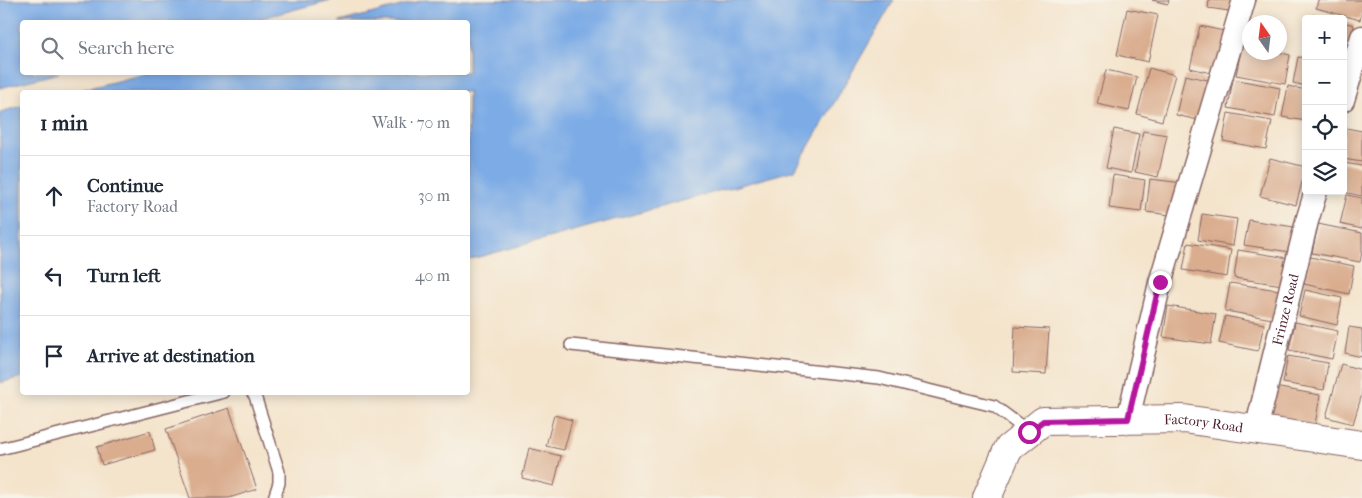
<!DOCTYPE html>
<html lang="en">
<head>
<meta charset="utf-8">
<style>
	:root { --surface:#fff; --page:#f2f2f3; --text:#1f2937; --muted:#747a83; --line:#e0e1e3 }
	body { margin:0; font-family:"IM FELL French Canon",serif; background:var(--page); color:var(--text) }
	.controls { position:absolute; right:15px; top:15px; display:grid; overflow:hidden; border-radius:5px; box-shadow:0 2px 12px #0003 }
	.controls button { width:45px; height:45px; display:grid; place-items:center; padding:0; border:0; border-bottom:1px solid var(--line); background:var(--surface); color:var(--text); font:25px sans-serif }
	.compass { position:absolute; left:1242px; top:15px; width:45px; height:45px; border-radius:50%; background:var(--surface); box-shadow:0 2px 12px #0003; rotate:346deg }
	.stop { position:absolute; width:15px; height:15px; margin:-11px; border:4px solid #b5179e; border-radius:50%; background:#fff }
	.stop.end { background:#b5179e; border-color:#fff; box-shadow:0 1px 5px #0008 }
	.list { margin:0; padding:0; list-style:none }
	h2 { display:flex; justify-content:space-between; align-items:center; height:65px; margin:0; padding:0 20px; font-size:21px }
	h2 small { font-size:16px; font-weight:400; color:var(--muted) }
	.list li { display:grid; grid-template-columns:32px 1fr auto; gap:15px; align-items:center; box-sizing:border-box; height:80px; padding:0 20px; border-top:1px solid var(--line) }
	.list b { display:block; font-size:19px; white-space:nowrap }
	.list p { margin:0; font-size:16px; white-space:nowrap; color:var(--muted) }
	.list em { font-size:16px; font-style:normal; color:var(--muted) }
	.icon { flex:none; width:28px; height:28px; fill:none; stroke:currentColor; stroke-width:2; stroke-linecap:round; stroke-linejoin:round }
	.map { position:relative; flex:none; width:1362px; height:498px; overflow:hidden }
	.search { position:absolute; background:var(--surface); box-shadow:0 2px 12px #0003; left:20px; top:20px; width:450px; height:55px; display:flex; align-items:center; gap:12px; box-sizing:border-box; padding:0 18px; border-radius:5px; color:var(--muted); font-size:19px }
	.panel { position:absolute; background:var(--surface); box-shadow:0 2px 12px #0003; left:20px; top:90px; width:450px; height:305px; border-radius:5px }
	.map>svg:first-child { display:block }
	.water { fill:#7babe6; stroke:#626588 }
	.building { fill:#daad8f }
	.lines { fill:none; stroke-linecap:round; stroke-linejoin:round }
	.service-casing { stroke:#866463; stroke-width:14 }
	.minor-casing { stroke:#866463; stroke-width:25 }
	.tertiary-casing { stroke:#866463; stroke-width:30 }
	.service { stroke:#fff; stroke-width:11 }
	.minor { stroke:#fff; stroke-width:22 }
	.tertiary { stroke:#fff; stroke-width:28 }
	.route { stroke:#b5179e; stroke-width:6 }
	.labels { text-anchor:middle; stroke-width:4; stroke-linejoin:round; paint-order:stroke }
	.street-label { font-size:14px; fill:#4a1f2b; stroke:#f7f3e8 }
</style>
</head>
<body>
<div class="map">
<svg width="1362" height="498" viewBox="0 0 1362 498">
	<rect width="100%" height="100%" fill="#f7f3e8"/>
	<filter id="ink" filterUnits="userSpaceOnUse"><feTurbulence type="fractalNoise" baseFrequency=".02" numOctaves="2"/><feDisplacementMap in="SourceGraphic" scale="10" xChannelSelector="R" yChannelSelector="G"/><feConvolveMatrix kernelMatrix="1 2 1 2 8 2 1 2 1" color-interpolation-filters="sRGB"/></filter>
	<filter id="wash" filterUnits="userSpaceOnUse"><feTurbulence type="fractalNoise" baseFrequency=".0096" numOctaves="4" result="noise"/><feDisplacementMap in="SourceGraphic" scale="20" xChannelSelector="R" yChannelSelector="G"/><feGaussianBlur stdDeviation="1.12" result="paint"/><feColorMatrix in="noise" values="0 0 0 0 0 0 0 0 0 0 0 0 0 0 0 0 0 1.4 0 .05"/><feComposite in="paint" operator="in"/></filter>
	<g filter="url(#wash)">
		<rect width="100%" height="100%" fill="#f4e4cc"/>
		<path class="water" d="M 0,0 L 331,0 L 247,22 L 22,22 L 22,72 L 59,73 L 0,88 Z
			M 424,0 L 894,0 L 795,170 L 468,260 L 468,92 L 73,92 L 149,73 L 468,72 L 468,22 L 339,22 Z
			M 22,106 L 22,377 L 0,383 L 0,112 Z"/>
		<g id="blocks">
			<path class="building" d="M 1152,0 L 1169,0 L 1168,4 Z
				M 1209,0 L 1238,0 L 1236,12 L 1208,8 Z
				M 1318,0 L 1362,0 L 1362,12 L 1360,20 L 1316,8 Z
				M 1127,9 L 1158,15 L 1148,62 L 1117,55 Z
				M 1313,15 L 1325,18 L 1325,19 L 1312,19 Z
				M 1343,22 L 1354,25 L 1348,53 L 1343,52 Z
				M 1200,26 L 1229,32 L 1219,75 L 1190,68 Z
				M 1242,46 L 1250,47 L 1250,52 L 1278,52 L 1290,55 L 1285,84 L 1236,75 Z
				M 1298,57 L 1306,58 L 1306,86 L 1293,83 Z
				M 1149,68 L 1175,75 L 1162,121 L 1137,114 Z
				M 1106,70 L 1137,77 L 1129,111 L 1097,104 Z
				M 1185,75 L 1212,81 L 1202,121 L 1176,115 Z
				M 1233,79 L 1280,88 L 1275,117 L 1228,108 Z
				M 1288,86 L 1306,90 L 1306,121 L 1282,117 Z
				M 1228,113 L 1272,121 L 1266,149 L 1223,141 Z
				M 1346,128 L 1362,131 L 1362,162 L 1343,159 L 1343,145 Z
				M 1114,129 L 1139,134 L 1131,173 L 1106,168 Z
				M 1143,131 L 1167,135 L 1158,177 L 1135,172 Z
				M 1270,158 L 1306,167 L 1296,205 L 1260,196 Z
				M 1343,163 L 1362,166 L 1362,196 L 1343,192 Z
				M 1113,175 L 1145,180 L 1141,212 L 1109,208 Z
				M 1150,179 L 1183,183 L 1178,216 L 1146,212 Z
				M 1347,195 L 1362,198 L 1362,229 L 1340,224 Z
				M 1202,214 L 1237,219 L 1233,246 L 1198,240 Z
				M 1249,220 L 1294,227 L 1290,252 L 1244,245 Z
				M 1318,224 L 1362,233 L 1362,252 L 1360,262 L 1312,253 Z
				M 1188,243 L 1231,250 L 1227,277 L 1183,270 Z
				M 1238,250 L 1288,258 L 1283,285 L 1234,278 Z
				M 1310,257 L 1354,266 L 1349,294 L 1304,284 Z
				M 1230,283 L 1278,290 L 1273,319 L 1225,311 Z
				M 1305,290 L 1342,298 L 1337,325 L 1299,316 Z
				M 1168,306 L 1216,314 L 1211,344 L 1163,337 Z
				M 1225,316 L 1264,324 L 1258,351 L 1219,343 Z
				M 1295,322 L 1338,331 L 1332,359 L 1289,350 Z
				M 1015,327 L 1049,329 L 1046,374 L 1013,372 Z
				M 1349,327 L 1362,329 L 1362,357 L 1345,353 Z
				M 1288,356 L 1328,363 L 1324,390 L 1283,383 Z
				M 1341,364 L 1362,370 L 1362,394 L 1353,424 L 1326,417 Z
				M 1274,387 L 1320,395 L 1315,425 L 1269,417 Z
				M 229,408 L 257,489 L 229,498 L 190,498 L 166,429 Z
				M 554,415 L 572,420 L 564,450 L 546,446 Z
				M 150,431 L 155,450 L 102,465 L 97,447 Z
				M 529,448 L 561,456 L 554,486 L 522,478 Z"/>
		</g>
	</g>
	<g filter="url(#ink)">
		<use href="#blocks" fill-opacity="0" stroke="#866463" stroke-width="1"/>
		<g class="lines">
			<g class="service-casing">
				<path id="service" d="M 571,345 L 879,378 L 994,406 L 1029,432
					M 252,392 L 255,396 L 279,472 L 279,483 L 274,498
					M 0,449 L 224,392"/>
			</g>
			<g class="minor-casing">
				<g id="minor">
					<path d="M 1343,100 L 1362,37"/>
					<path d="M 1128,419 L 1160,283 L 1244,0"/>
					<path id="s1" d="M 1256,430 L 1307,221 L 1316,191"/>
				</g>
			</g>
			<g class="tertiary-casing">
				<g id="tertiary">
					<path id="s2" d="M 987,498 L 1008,449 L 1043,421 L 1184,419 L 1362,445"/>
				</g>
			</g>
			<use href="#service" class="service"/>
			<use href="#minor" class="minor"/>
			<use href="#tertiary" class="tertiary"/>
		</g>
	</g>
	<g class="lines" filter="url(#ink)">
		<path class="route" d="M 1029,432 L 1043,421 L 1128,419 L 1160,282"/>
	</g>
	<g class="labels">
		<g class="street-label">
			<text dy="5" stroke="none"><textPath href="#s1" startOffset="124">Frinze Road</textPath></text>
			<text dy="5" stroke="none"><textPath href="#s2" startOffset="259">Factory Road</textPath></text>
		</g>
	</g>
</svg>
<div class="controls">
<button>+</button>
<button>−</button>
<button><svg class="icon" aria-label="locate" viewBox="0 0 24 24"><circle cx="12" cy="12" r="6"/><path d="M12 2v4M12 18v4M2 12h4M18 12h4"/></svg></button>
<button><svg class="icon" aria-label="layers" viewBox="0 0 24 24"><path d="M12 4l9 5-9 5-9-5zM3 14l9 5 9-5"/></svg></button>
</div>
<svg class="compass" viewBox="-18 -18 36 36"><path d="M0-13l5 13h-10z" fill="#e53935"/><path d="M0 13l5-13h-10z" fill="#747a83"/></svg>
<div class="stop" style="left:1029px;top:432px"></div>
<div class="stop end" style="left:1160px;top:282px"></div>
<div class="search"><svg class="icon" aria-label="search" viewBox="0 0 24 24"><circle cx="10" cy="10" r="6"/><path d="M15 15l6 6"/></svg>Search here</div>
<section class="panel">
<h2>1 min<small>Walk · 70 m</small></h2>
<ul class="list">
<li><svg class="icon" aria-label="ahead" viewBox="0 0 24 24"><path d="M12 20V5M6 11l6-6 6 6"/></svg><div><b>Continue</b><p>Factory Road</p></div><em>30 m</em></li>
<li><svg class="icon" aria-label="left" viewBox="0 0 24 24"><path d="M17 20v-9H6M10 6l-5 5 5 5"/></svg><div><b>Turn left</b></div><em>40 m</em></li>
<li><svg class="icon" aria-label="arrive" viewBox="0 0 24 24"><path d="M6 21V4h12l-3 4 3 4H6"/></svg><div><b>Arrive at destination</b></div></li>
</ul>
</section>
</div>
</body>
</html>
